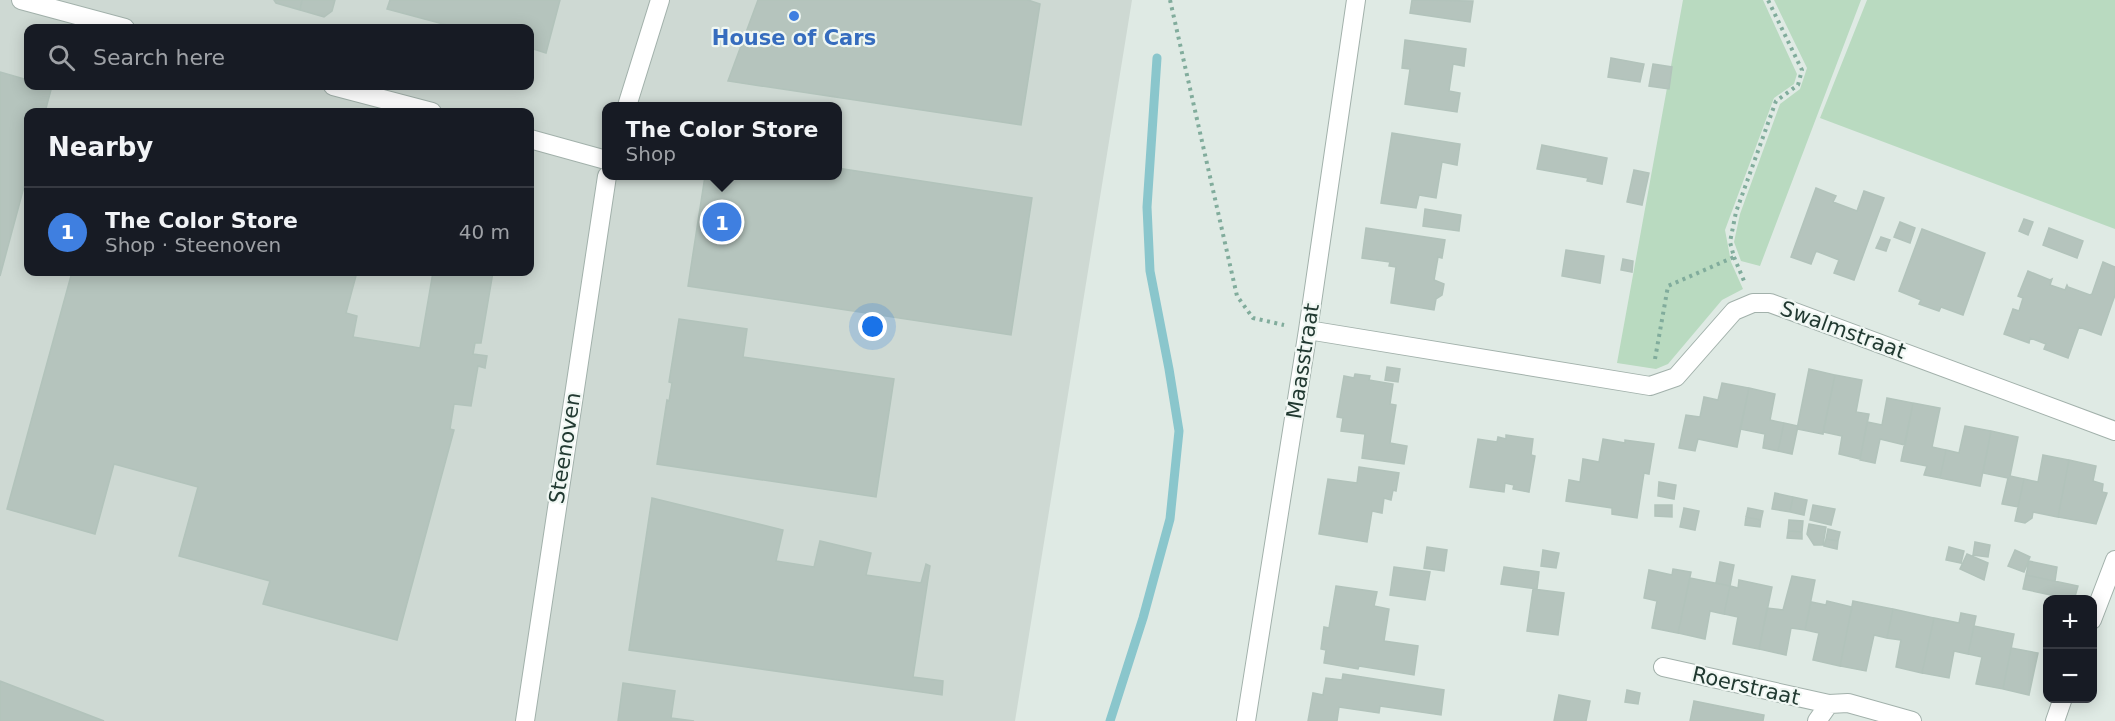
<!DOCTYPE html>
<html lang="en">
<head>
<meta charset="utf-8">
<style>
	:root { --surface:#171b24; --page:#242831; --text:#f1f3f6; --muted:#9ea1a6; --line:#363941; --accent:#d93025 }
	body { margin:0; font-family:"DejaVu Sans",sans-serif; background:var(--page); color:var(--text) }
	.controls { position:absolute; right:18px; bottom:18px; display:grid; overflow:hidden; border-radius:12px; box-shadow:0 3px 15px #0003 }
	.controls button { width:54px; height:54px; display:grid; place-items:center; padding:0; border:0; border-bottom:2px solid var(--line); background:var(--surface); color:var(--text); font:30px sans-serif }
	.you { position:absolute; left:873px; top:327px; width:21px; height:21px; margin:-15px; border:4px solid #fff; border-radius:50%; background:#1a73e8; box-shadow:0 0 0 9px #1a73e833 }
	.badge { display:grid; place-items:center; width:39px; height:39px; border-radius:50%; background:var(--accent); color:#fff; font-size:20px; font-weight:700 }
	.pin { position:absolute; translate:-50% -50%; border:3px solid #fff; box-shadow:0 2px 6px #0006 }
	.popup { position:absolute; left:602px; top:102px; width:240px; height:78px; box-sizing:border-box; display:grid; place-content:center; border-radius:12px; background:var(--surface); filter:drop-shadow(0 2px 4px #0005); font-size:20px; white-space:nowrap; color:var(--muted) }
	.popup b { font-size:22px; color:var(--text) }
	.popup::after { content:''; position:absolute; left:50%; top:100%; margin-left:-12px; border:12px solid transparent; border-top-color:var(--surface) }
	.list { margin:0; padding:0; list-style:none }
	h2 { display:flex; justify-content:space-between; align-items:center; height:78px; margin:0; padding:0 24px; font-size:26px }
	h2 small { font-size:20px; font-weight:400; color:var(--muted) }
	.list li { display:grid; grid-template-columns:39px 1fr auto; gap:18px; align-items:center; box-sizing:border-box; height:90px; padding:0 24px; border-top:2px solid var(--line) }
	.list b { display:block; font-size:22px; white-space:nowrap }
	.list p { margin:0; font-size:20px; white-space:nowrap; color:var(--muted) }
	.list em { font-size:20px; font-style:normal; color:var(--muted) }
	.icon { flex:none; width:33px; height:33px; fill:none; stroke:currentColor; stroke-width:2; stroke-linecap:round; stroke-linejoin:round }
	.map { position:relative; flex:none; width:2115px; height:721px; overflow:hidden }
	.search { position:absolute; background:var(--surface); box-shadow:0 3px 15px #0003; left:24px; top:24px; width:510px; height:66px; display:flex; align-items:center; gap:15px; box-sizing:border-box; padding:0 21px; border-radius:12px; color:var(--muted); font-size:22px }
	.panel { position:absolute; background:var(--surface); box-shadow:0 3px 15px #0003; left:24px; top:108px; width:510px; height:168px; border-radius:12px }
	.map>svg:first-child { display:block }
	.built { fill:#ced9d3; fill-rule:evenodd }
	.green { fill:#b9dac0 }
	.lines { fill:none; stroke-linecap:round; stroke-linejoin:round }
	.stream { stroke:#8ac6cc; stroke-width:9 }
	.building { fill:#b5c4bd; stroke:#b2c3bb; stroke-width:1.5 }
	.minor-casing { stroke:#a2b1ab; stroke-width:20 }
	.tertiary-casing { stroke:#a2b1ab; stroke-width:20 }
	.path { stroke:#81ac9c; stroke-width:4; stroke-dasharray:3 4.5; stroke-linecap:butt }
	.minor { stroke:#fff; stroke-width:18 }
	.tertiary { stroke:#fff; stroke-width:18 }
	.shop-dot { fill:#3f7fe0; stroke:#f0f7f3; stroke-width:2 }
	.labels { text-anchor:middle; stroke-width:4.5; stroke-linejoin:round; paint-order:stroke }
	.shop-label { font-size:21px; font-weight:bold; fill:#366cbe; stroke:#f0f7f3 }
	.street-label { font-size:21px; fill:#213931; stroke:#f0f7f3 }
</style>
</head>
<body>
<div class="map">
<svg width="2115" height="721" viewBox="0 0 2115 721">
	<rect width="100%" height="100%" fill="#dfeae4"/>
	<path class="built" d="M 0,0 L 1132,0 L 1015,721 L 0,721 ZM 28,28 L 530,28 L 530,86 L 28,86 ZM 606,106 L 837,106 L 837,176 L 606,176 ZM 28,112 L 530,112 L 530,272 L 28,272 Z"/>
	<path class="green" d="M 1683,0 L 1763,0 L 1797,74 L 1794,84 L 1774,98 L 1725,230 L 1731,262 L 1743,289 L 1722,300 L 1668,364 L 1656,369 L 1617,363 Z
		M 1774,0 L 1861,0 L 1760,266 L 1741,261 L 1734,242 L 1740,214 L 1780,104 L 1800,89 L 1807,68 Z
		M 1867,0 L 2115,0 L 2115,229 L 1820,118 Z"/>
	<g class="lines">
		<path class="stream" d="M 1110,721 L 1143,618 L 1170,519 L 1179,431 L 1169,369 L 1150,271 L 1147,207 L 1157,58"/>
	</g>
	<path class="building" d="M 274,0 L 302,0 L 300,10 L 276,3 Z
		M 302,0 L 335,0 L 332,11 L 324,17 L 300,10 Z
		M 390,0 L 560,0 L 546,53 L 530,48 L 530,28 L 458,28 L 387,9 Z
		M 758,0 L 1028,0 L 1040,4 L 1021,125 L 728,81 Z
		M 1412,0 L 1473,1 L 1470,22 L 1410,13 Z
		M 1405,40 L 1466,49 L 1464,66 L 1453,64 L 1449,91 L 1460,93 L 1457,112 L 1405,104 L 1410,69 L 1402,68 Z
		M 1611,58 L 1644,64 L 1640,82 L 1608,77 Z
		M 1653,64 L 1672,67 L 1669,89 L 1649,86 Z
		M 0,72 L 28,80 L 28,86 L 52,86 L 45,112 L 28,112 L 28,172 L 0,276 Z
		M 1392,133 L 1460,144 L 1457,165 L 1442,162 L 1436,198 L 1419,195 L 1416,208 L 1381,203 Z
		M 1542,145 L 1607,158 L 1602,184 L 1587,181 L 1588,178 L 1537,169 Z
		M 837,168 L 1032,198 L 1011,335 L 688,286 L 705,176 L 837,176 Z
		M 1634,170 L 1649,173 L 1642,205 L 1627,202 Z
		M 1816,188 L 1836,196 L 1833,202 L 1857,211 L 1864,191 L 1884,198 L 1854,280 L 1834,273 L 1839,260 L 1816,251 L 1811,264 L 1791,257 Z
		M 1425,209 L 1461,215 L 1459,231 L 1423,226 Z
		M 2024,219 L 2033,222 L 2028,235 L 2019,231 Z
		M 1900,222 L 1915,228 L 1910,243 L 1894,237 Z
		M 1366,228 L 1445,240 L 1442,258 L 1438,257 L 1434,280 L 1444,284 L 1442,295 L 1436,299 L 1434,310 L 1391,303 L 1396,267 L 1389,266 L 1390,262 L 1362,258 Z
		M 2049,228 L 2083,241 L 2077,258 L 2043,245 Z
		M 1922,229 L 1985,253 L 1963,315 L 1941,307 L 1939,311 L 1919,304 L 1921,300 L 1899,291 Z
		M 1881,237 L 1890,240 L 1886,251 L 1876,248 Z
		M 1566,250 L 1604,256 L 1600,283 L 1562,276 Z
		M 1623,259 L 1633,261 L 1632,272 L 1621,270 Z
		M 2103,262 L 2115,267 L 2115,295 L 2101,335 L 2079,327 L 2068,358 L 2044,349 L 2046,344 L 2030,338 L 2029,343 L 2004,334 L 2013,309 L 2019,311 L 2023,298 L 2018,296 L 2028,271 L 2050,280 L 2052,279 L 2050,285 L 2065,290 L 2067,285 L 2068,287 L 2090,295 L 2092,294 Z
		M 72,272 L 357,272 L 346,313 L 357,316 L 353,337 L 420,348 L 433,272 L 493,272 L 481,343 L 475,343 L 473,354 L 487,356 L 485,368 L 478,366 L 471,406 L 454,404 L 450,429 L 454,430 L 397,640 L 263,604 L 270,581 L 179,556 L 198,487 L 114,464 L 95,534 L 7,509 Z
		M 679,319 L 747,329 L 743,357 L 894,379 L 876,497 L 657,464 L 667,400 L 669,401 L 672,383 L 669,382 Z
		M 1387,367 L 1400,369 L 1398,382 L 1385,380 Z
		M 1809,369 L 1835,375 L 1823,434 L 1797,429 Z
		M 1355,374 L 1370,376 L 1369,380 L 1393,384 L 1390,404 L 1396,405 L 1390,443 L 1407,446 L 1404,464 L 1362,458 L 1365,434 L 1341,431 L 1343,418 L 1337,417 L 1344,376 L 1354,378 Z
		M 1835,375 L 1862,380 L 1856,412 L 1869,414 L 1860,459 L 1839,454 L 1842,436 L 1823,432 Z
		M 1722,383 L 1749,388 L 1737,447 L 1698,439 L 1695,451 L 1679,448 L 1686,415 L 1700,417 L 1704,397 L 1718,400 Z
		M 1749,388 L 1775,394 L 1770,420 L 1784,423 L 1778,451 L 1763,448 L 1765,434 L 1740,429 Z
		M 1887,398 L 1913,403 L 1905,445 L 1880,439 L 1875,463 L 1860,460 L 1867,422 L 1882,425 Z
		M 1913,403 L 1940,408 L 1932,447 L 1946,450 L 1940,478 L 1924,475 L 1927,466 L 1901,461 Z
		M 1784,423 L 1798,426 L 1792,454 L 1778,451 Z
		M 1965,426 L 1991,431 L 1980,486 L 1940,478 L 1946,450 L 1959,453 Z
		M 1991,431 L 2018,437 L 2010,476 L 2024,479 L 2018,507 L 2002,504 L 2008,478 L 1983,473 Z
		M 1506,435 L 1533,439 L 1531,455 L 1535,456 L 1529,492 L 1513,489 L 1514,485 L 1505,483 L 1504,492 L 1470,487 L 1478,439 L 1497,442 L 1498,437 L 1506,439 Z
		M 1603,439 L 1625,443 L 1625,440 L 1654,444 L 1649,474 L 1644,473 L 1637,518 L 1612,514 L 1612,508 L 1566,501 L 1569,480 L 1580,482 L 1583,459 L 1599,462 Z
		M 2043,455 L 2069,460 L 2058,517 L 2033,512 L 2032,518 L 2025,523 L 2015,521 L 2024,479 L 2038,482 Z
		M 2069,460 L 2096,466 L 2093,481 L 2103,484 L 2102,492 L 2107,493 L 2096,524 L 2058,517 Z
		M 1359,467 L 1399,473 L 1396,491 L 1393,490 L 1391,500 L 1384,498 L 1382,513 L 1372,511 L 1367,542 L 1319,534 L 1328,479 L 1357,483 Z
		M 1659,482 L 1676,485 L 1674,499 L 1658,496 Z
		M 1775,493 L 1793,497 L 1790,512 L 1772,509 Z
		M 1793,497 L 1807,500 L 1804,515 L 1790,512 Z
		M 652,498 L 783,530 L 776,561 L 814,567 L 820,541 L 871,553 L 866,575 L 921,583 L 926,564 L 930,566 L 913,677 L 943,681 L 942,695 L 629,650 Z
		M 1655,505 L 1672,505 L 1672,517 L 1655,516 Z
		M 1813,505 L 1835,509 L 1831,525 L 1810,520 Z
		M 1684,508 L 1699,511 L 1695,530 L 1680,527 Z
		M 1748,508 L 1763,511 L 1761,520 L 1746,517 Z
		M 1746,517 L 1761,520 L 1760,527 L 1745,525 Z
		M 1789,520 L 1803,521 L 1802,532 L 1788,531 Z
		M 1809,524 L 1826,527 L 1823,545 L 1814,545 L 1807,534 Z
		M 1828,529 L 1840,532 L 1838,541 L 1826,539 Z
		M 1788,531 L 1802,532 L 1802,539 L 1787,538 Z
		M 1826,539 L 1838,541 L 1837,549 L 1824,546 Z
		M 1975,542 L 1990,545 L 1988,557 L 1973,555 Z
		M 1427,547 L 1447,550 L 1444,571 L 1424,568 Z
		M 1949,547 L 1964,551 L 1961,563 L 1946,560 Z
		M 1543,550 L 1559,553 L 1556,568 L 1541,566 Z
		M 2015,550 L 2030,557 L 2024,572 L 2008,566 Z
		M 1967,554 L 1988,563 L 1984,580 L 1960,569 Z
		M 2029,561 L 2057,567 L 2055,581 L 2026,575 Z
		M 1720,562 L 1734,565 L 1730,586 L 1716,583 Z
		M 1394,567 L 1430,572 L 1425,600 L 1390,595 Z
		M 1504,567 L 1539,572 L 1537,589 L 1501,584 Z
		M 1673,569 L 1691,572 L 1678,633 L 1652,628 L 1657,601 L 1644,598 L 1649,570 L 1672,575 Z
		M 2026,575 L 2078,586 L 2074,600 L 2050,600 L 2051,595 L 2023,589 Z
		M 1792,576 L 1815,580 L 1805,630 L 1791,628 L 1786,655 L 1759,649 L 1767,608 L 1783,610 Z
		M 1690,578 L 1730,586 L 1724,614 L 1710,611 L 1705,639 L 1678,633 Z
		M 1739,580 L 1772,587 L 1759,649 L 1733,644 L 1738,617 L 1724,614 L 1730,586 L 1738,588 Z
		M 1336,586 L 1377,592 L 1374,606 L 1389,609 L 1384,641 L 1418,646 L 1414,675 L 1359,666 L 1358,669 L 1324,663 L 1326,650 L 1321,649 L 1324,627 L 1329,628 Z
		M 1533,589 L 1564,593 L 1558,635 L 1527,631 Z
		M 1827,601 L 1852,607 L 1840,666 L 1813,660 L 1819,633 L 1805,630 L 1811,602 L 1826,605 Z
		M 1853,601 L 1893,609 L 1887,638 L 1874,635 L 1866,671 L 1840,666 Z
		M 1893,609 L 1934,618 L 1922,673 L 1896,667 L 1901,640 L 1887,638 Z
		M 1961,613 L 1976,616 L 1968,654 L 1954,651 L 1949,678 L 1922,673 L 1934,618 L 1959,623 Z
		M 1974,626 L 2014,634 L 2003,689 L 1976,684 L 1982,657 L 1968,654 Z
		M 2011,648 L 2038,653 L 2029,695 L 2003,689 Z
		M 1343,674 L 1444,690 L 1441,715 L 1380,706 L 1379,713 L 1339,707 L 1337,721 L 1308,721 L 1313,693 L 1323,695 L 1326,678 L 1342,680 Z
		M 0,681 L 104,721 L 0,721 Z
		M 623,683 L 675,691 L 671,718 L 694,721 L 618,721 Z
		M 1627,690 L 1640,693 L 1638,704 L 1625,702 Z
		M 1559,695 L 1590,701 L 1586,721 L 1554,721 Z
		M 1694,701 L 1764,715 L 1763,721 L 1690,721 Z"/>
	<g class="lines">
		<g class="minor-casing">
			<path id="minor" d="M 21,0 L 125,28
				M 333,86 L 432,112
				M 530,139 L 606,160
				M 1308,330 L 1650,386 L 1676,377 L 1734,311 L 1753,303 L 1770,303 L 2115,431
				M 2092,620 L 2115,560
				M 1663,667 L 1829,704
				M 1246,721 L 1308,330 L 1356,0
				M 1817,721 L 1829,704 L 1848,703 L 1912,721
				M 2055,721 L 2063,698"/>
		</g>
		<g class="tertiary-casing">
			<path id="tertiary" d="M 627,106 L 660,0
				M 525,721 L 607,176"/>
		</g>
		<path class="path" d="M 1170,0 L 1237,296 L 1253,318 L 1284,325
			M 1734,257 L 1744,281
			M 1655,359 L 1668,286 L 1734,257 L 1730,242 L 1736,212 L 1776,101 L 1798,85 L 1802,70 L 1768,0"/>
		<use href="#minor" class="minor"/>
		<use href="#tertiary" class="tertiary"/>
	</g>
	<circle class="shop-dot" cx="794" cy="16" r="6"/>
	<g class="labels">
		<g class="shop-label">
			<text x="794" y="45">House of Cars</text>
		</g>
		<g class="street-label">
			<text transform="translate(1843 330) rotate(20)" y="7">Swalmstraat</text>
			<text transform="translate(1303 361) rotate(-81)" y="7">Maasstraat</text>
			<text transform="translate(565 448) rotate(-81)" y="7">Steenoven</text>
			<text transform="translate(1746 686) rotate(13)" y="7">Roerstraat</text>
		</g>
	</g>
</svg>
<div class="controls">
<button>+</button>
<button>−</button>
</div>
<div class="you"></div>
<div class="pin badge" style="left:722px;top:222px;background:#3f7fe0">1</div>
<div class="popup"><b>The Color Store</b>Shop</div>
<div class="search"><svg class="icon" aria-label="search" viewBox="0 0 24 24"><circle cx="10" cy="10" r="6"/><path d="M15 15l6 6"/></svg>Search here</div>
<section class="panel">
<h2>Nearby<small></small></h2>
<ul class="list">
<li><span class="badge" style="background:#3f7fe0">1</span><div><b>The Color Store</b><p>Shop · Steenoven</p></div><em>40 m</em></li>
</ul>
</section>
</div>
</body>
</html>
